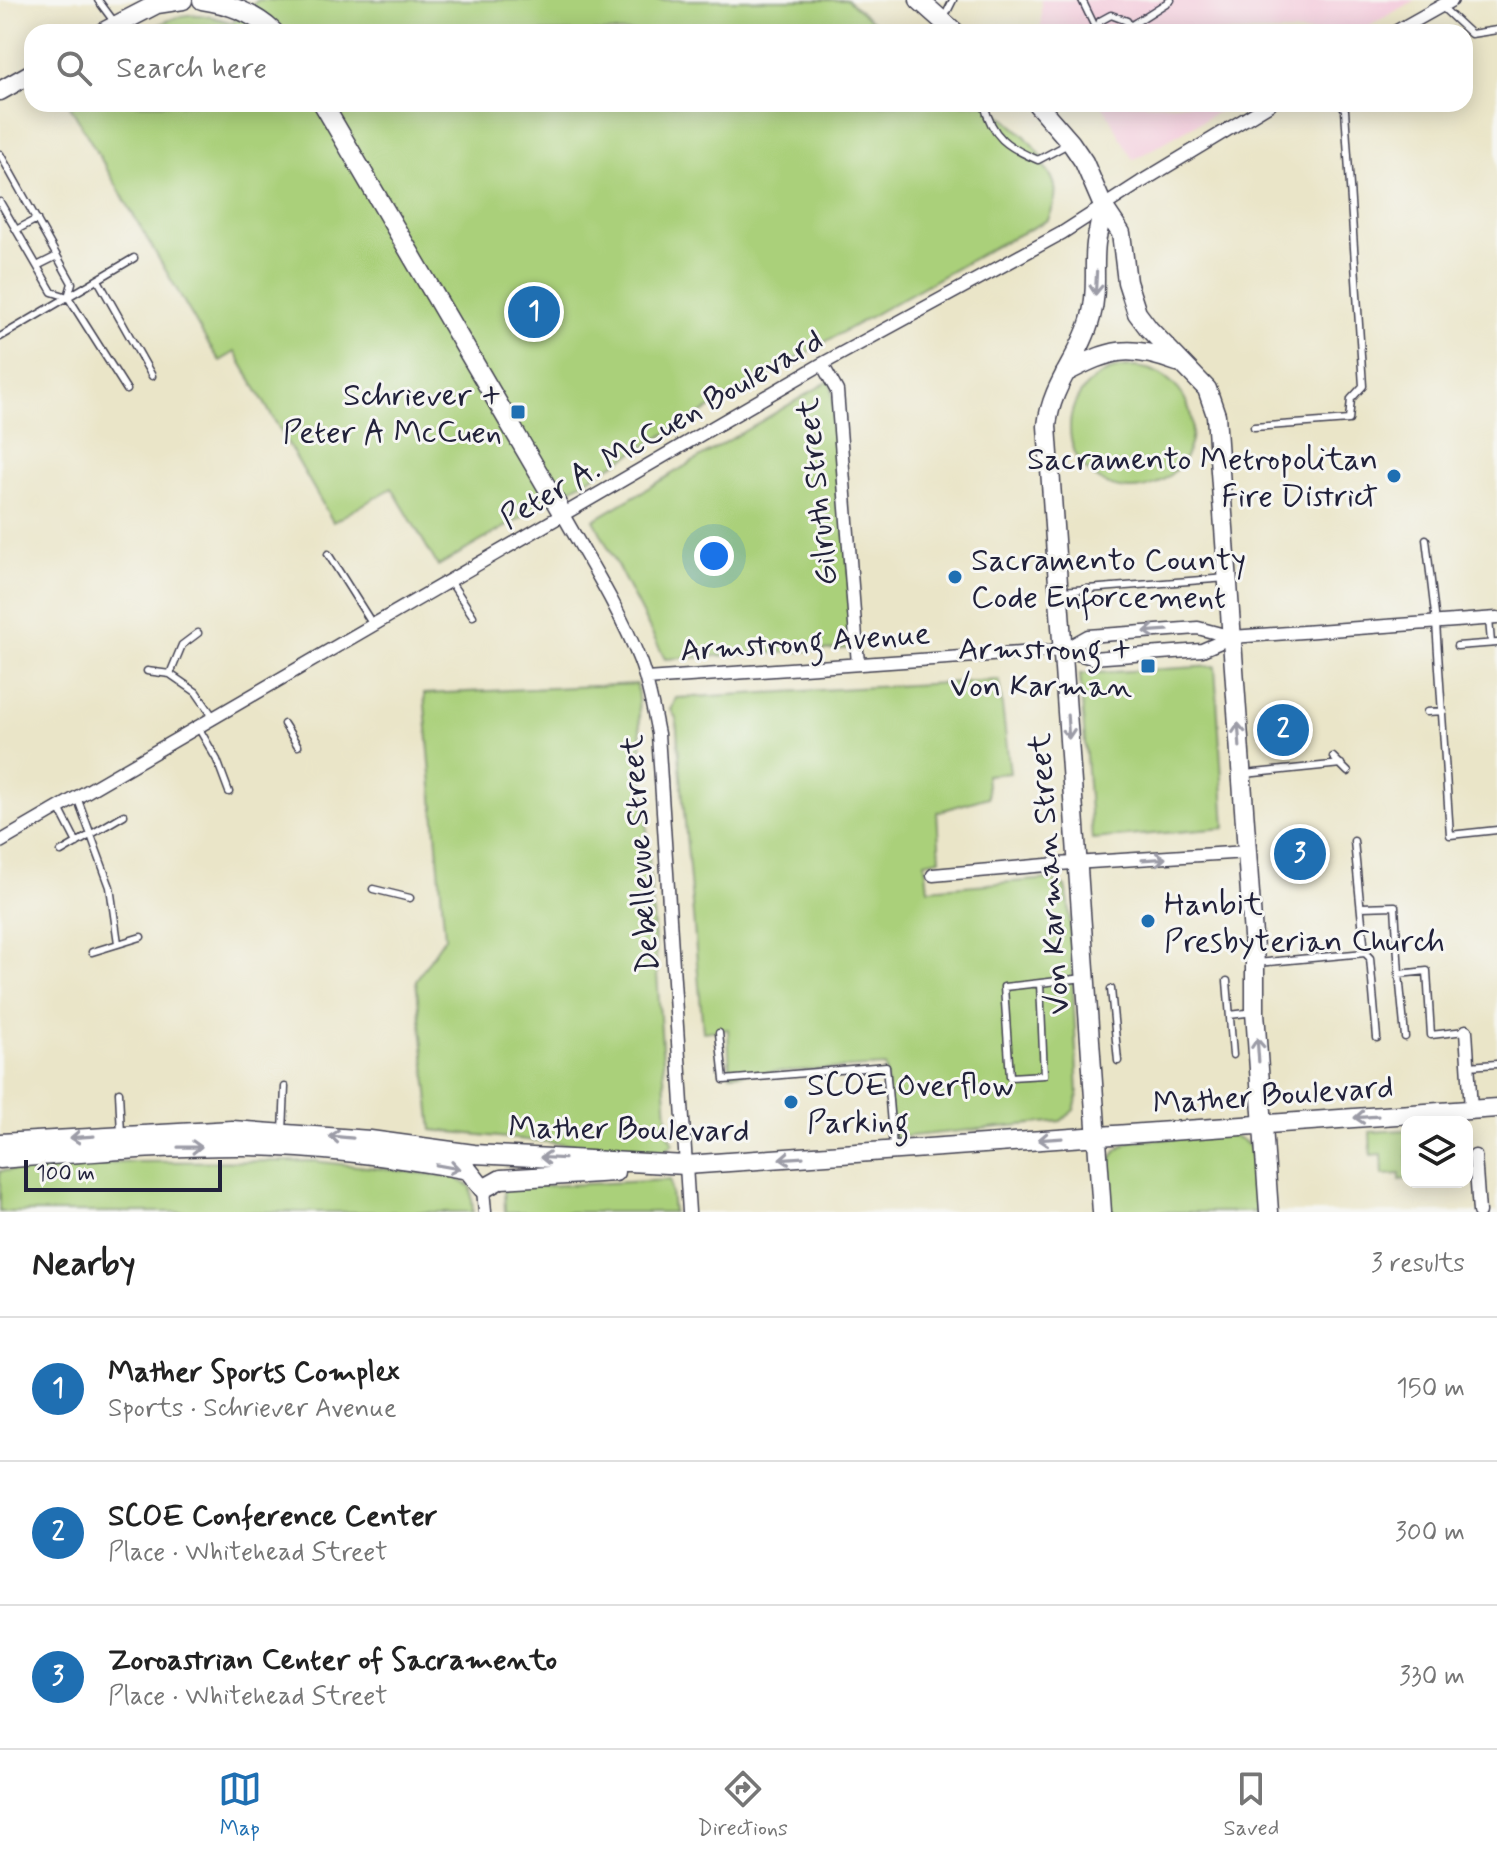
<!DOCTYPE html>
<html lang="en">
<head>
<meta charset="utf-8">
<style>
	:root { --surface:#fff; --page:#f6f6f6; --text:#222; --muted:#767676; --line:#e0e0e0; --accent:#1f6fb2 }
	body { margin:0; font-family:Mynerve,sans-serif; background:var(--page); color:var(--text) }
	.controls { position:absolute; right:24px; bottom:24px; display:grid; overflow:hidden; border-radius:16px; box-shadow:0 4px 20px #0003 }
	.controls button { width:72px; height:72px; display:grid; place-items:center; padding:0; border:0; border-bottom:2px solid var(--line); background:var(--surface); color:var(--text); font:40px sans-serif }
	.scale { position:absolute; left:24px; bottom:20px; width:198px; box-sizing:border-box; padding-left:8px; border:4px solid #22223b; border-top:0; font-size:22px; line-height:28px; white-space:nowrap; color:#22223b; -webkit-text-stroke:6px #f6f6f2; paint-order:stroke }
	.you { position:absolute; left:714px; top:556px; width:28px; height:28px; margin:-20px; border:6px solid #fff; border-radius:50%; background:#1a73e8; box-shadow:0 0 0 12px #1a73e833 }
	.badge { display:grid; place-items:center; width:52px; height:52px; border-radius:50%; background:var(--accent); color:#fff; font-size:26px; font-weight:700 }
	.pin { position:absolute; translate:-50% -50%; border:4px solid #fff; box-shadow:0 2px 8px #0006 }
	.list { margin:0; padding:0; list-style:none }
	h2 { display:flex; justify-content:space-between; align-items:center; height:104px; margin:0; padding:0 32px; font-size:34px }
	h2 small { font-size:26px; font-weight:400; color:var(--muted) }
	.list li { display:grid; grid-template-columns:52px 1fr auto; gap:24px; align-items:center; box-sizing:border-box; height:144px; padding:0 32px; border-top:2px solid var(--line) }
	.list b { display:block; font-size:30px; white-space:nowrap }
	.list p { margin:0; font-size:26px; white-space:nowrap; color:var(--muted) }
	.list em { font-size:26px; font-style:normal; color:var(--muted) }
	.icon { flex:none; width:44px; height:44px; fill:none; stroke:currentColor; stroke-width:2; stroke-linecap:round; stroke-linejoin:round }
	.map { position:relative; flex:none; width:1497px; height:1212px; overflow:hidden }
	.search { position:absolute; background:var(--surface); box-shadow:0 4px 20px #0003; left:24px; right:24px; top:24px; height:88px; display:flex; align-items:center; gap:20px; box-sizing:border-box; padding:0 28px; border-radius:24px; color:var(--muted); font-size:30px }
	.sheet { height:536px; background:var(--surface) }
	nav { display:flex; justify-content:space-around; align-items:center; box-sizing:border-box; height:112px; border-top:2px solid var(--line); background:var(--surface); font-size:22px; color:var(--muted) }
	nav a { display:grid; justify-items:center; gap:4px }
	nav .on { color:var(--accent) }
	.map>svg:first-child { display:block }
	.built { fill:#f4cfde }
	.green { fill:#aad07a; stroke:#66795a; stroke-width:2 }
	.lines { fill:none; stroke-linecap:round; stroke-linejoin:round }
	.lane-casing { stroke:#403f50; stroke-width:9 }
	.street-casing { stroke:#403f50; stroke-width:15 }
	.secondary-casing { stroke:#403f50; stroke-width:21 }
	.lane { stroke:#fff; stroke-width:6 }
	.street { stroke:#fff; stroke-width:12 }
	.secondary { stroke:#fff; stroke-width:18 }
	.oneway { stroke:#9c9ca7 }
	.poi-dot { fill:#1f6fb2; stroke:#f6f6f2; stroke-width:3 }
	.labels { text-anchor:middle; stroke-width:6; stroke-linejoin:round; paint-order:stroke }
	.poi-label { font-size:32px; fill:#22223b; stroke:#f6f6f2; text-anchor:end }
	.street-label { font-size:32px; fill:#22223b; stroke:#f6f6f2 }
</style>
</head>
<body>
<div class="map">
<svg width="1497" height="1212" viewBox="0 0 1497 1212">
	<rect width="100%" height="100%" fill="#f6f6f2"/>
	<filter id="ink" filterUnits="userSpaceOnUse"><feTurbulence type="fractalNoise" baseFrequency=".0125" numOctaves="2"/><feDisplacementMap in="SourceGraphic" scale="16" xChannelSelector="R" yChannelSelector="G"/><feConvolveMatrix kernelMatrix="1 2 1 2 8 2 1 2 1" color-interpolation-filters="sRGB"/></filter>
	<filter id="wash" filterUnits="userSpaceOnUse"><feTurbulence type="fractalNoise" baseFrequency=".006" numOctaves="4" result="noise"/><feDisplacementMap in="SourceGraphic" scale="32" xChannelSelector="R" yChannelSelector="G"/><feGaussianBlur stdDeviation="1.8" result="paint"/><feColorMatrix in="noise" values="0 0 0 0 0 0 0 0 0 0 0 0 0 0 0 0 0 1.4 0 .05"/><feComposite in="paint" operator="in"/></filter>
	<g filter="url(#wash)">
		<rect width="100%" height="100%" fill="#eae5c8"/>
		<path class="built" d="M 1041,0 L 1415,0 L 1359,32 L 1041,32 Z
			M 1102,104 L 1232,104 L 1133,160 Z"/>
		<path class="green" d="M 258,0 L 847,0 L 885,32 L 145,32 C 180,13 193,9 232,23 Z
			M 69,104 L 988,104 L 1024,135 L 1047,162 L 1042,164 C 1060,183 1058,197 1048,220 L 996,246 L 809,351 L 438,566 L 392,488 L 333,522 L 235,352 L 220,361 L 209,345 Z
			M1070 428a61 61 0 1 1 122 0a61 61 0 1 1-122 0Z
			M 831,380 L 857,648 L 665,659 L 594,520 Z
			M 1215,666 L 1225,828 L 1092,839 L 1080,674 Z
			M 999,680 L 1010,773 L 986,775 L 988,797 L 937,812 L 940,859 L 925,862 L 928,889 L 1050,879 L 1065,887 L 1069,903 L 1078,1095 L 1074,1110 L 1061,1121 L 892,1138 L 885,1066 L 730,1074 L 728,1029 L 703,1032 L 676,718 L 671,710 L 676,698 Z
			M 637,684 L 668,1133 L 673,1144 L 662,1154 L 432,1130 L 416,980 L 445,937 L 424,694 Z
			M 1407,1130 L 1407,1179 L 1400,1180 L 1400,1174 L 1383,1175 L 1382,1154 L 1371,1155 L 1370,1132 Z
			M 1230,1135 C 1265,1143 1259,1184 1261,1212 L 1110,1212 C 1108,1184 1100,1153 1132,1141 Z
			M 313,1161 L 454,1177 L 471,1187 L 473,1212 L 0,1212 L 0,1171 L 135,1162 Z
			M 670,1180 L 673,1212 L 505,1212 L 504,1188 Z"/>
	</g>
	<g filter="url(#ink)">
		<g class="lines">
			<g class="lane-casing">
				<path id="lane" d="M 98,0 L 115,23
					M 1082,0 L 1096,29
					M 1441,6 L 1471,34 L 1497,30
					M 944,18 L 953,0
					M 1130,26 L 1171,0
					M 1096,32 L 1100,21 L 1111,15 L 1127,21 L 1131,32
					M 984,104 C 992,137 1007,147 1038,160 L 1068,144
					M 0,154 L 72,283 L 68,297
					M 0,202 L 52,292 L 68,297 L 127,390
					M 16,230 L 37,219
					M 37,266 L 57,256
					M 98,280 L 152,376
					M 0,337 L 134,258
					M 1254,427 L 1349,420 L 1351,399 L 1363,386 L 1345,110 L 1342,104
					M 1426,539 L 1436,623 L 1450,835 L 1497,830
					M 328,554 L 373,625
					M 450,581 L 473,616
					M 1062,591 L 1227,578
					M 1489,619 L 1491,643
					M 198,633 L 182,645 L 170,674 L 196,692 L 214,718
					M 1457,646 L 1497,643
					M 147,671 L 170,674
					M 1427,712 L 1443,711
					M 284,724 L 298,746
					M 198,727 L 217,760 L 229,792
					M 1333,757 L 1348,772
					M 1245,774 L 1341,764
					M 77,797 L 110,887 L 118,943
					M 59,808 L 77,843
					M 1354,841 L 1365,953 L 1370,958 L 1377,1038
					M 61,852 L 124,815
					M 373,889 L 410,898
					M 1361,907 L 1395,906 L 1399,974 L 1427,971 L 1431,1035 L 1465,1031
					M 92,952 L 141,937
					M 1257,963 L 1365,953
					M 1399,974 L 1405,1037
					M 1227,981 L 1233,1055
					M 1040,983 L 1044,1075 L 1010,1077 L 1004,987 L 1084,978
					M 1111,989 L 1118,1061
					M 1230,1015 L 1254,1012
					M 719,1033 L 724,1080 L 886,1066 L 893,1147
					M 1468,1066 L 1497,1064
					M 119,1092 L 121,1134
					M 283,1132 L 285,1087"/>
			</g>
			<g class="street-casing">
				<path id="street" d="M 1395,32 L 1452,0
					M 822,364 L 837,391 L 858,664
					M 562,513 C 589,561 620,610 640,661 C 649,685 653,709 658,734 L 689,1212
					M 1063,650 L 1088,636 L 1198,628 L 1232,637
					M 646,679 L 1063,650 L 1092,658 L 1202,650 L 1232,637 L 1497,618
					M 0,842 L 822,364 L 1062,233 L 1141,182 L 1270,104
					M 933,875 L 1058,864 L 1247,852
					M 1466,1031 L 1471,1109
					M 1475,1156 L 1479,1212
					M 483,1189 L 485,1212"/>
			</g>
			<g class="secondary-casing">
				<path id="secondary" d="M 202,0 C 230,4 254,13 274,32
					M 919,0 L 955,32
					M 103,32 L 157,4 L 183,0
					M 0,91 L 32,73
					M 323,104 L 562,513
					M 1037,104 L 1071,143 L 1084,162 L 1103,206 L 1121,233 L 1127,282 L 1137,313 L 1149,329 L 1207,389 L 1216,415 L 1255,964 L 1255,1012 L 1269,1212
					M 1065,373 C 1111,349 1128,344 1177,362
					M 0,1143 L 232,1130 L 370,1140 L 474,1154 L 686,1165 L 1497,1108
					M 0,1159 C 83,1153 166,1145 250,1146 C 322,1147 397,1157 468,1170 L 483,1189 L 501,1179 L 615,1172
					M 1102,1212 L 1047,426 C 1051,384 1081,356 1091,317 C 1098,292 1093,268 1096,243 C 1098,231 1101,218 1103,206"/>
			</g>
			<use href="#lane" class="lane"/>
			<use href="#street" class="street"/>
			<use href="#secondary" class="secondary"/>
		</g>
		<defs><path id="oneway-shaft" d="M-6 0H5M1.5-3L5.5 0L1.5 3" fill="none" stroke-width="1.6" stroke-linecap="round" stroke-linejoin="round" transform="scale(2)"/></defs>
		<g class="oneway">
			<use href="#oneway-shaft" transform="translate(1096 283) rotate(93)"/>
			<use href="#oneway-shaft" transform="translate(1156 631) rotate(176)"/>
			<use href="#oneway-shaft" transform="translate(1068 727) rotate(86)"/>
			<use href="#oneway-shaft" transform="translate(1239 735) rotate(-94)"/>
			<use href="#oneway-shaft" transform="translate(1154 859) rotate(-4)"/>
			<use href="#oneway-shaft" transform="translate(1258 1050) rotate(-94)"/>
			<use href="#oneway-shaft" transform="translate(1366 1117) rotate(176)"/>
			<use href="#oneway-shaft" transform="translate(82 1137) rotate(176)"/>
			<use href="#oneway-shaft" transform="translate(341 1137) rotate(-175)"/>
			<use href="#oneway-shaft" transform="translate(1050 1139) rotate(176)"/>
			<use href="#oneway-shaft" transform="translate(190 1147) rotate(-1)"/>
			<use href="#oneway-shaft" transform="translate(552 1158) rotate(-177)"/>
			<use href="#oneway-shaft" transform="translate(791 1158) rotate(176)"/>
			<use href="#oneway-shaft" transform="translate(448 1167) rotate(10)"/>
		</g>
	</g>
	<g class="poi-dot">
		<rect x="510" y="404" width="16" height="16" rx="4"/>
		<circle cx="1394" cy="476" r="8"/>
		<circle cx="955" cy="577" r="8"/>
		<rect x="1140" y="658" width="16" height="16" rx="4"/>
		<circle cx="1148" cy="921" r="8"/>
		<circle cx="791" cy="1102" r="8"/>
	</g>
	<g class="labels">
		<g class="poi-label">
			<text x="502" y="405">Schriever +<tspan x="502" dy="37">Peter A McCuen</tspan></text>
			<text x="1378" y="469">Sacramento Metropolitan<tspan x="1378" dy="37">Fire District</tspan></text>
			<text x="971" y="570" text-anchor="start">Sacramento County<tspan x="971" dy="37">Code Enforcement</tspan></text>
			<text x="1132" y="659">Armstrong +<tspan x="1132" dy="37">Von Karman</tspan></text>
			<text x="1164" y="914" text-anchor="start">Hanbit<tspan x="1164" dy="37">Presbyterian Church</tspan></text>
			<text x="807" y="1095" text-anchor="start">SCOE Overflow<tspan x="807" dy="37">Parking</tspan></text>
		</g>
		<g class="street-label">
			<text transform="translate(661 428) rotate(-30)" y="11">Peter A. McCuen Boulevard</text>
			<text transform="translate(816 492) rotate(-96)" y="11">Gilruth Street</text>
			<text transform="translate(805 641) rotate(-4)" y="11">Armstrong Avenue</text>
			<text transform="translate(639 854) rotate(-94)" y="11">Debellevue Street</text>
			<text transform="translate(1048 874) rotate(-94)" y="11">Von Karman Street</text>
			<text transform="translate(1273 1094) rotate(-4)" y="11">Mather Boulevard</text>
			<text transform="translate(629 1128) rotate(1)" y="11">Mather Boulevard</text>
		</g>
	</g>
</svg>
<div class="controls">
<button><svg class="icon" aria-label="layers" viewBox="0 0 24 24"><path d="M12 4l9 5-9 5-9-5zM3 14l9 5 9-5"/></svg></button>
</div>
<div class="scale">100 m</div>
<div class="you"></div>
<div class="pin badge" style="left:534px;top:312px">1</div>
<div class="pin badge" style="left:1283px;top:730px">2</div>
<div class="pin badge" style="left:1300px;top:854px">3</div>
<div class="search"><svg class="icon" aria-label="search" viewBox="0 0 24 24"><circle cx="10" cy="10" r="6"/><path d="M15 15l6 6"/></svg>Search here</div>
</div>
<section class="sheet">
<h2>Nearby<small>3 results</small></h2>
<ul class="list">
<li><span class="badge">1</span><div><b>Mather Sports Complex</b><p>Sports · Schriever Avenue</p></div><em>150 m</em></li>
<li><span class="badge">2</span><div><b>SCOE Conference Center</b><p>Place · Whitehead Street</p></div><em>300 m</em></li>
<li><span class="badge">3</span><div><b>Zoroastrian Center of Sacramento</b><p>Place · Whitehead Street</p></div><em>330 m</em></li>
</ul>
</section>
<nav>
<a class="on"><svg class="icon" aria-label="map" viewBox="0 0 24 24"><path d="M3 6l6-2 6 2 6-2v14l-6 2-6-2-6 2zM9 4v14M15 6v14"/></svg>Map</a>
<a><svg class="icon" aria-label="directions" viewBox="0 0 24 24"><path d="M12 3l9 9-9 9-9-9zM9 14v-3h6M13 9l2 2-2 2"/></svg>Directions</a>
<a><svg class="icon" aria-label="saved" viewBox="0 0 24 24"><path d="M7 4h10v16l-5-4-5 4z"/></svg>Saved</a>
</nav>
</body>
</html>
